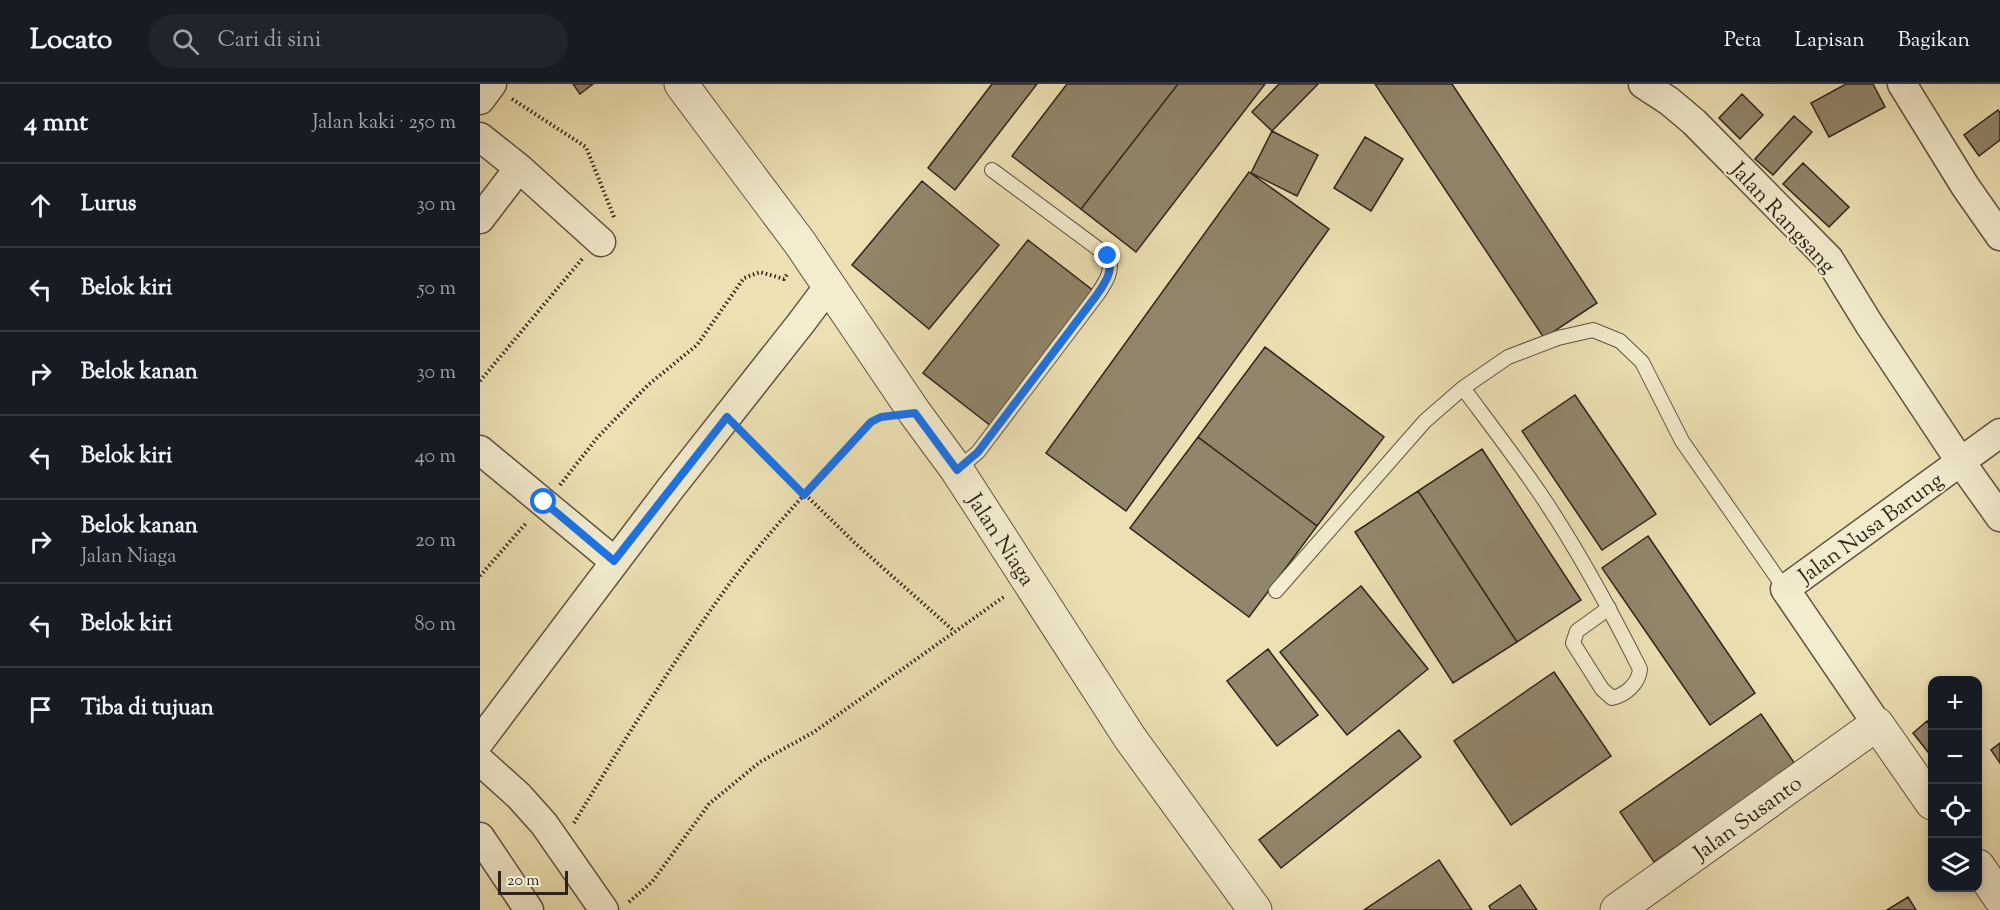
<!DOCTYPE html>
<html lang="id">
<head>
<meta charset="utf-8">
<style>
	:root { --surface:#171b24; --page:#20242c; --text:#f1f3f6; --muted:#9ea1a6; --line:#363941 }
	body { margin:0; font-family:"Sorts Mill Goudy",serif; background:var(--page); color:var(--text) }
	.controls { position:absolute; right:18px; bottom:18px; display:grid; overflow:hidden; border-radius:12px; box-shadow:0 3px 9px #0003 }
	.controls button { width:54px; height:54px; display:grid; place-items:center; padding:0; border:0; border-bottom:2px solid var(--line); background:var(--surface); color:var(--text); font:30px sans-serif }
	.scale { position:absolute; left:18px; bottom:15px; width:70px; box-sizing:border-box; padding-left:6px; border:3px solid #2e241c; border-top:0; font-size:16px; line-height:21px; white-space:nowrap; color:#2e241c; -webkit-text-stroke:4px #f3ecce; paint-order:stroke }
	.stop { position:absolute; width:18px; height:18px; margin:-14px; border:4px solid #1a73e8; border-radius:50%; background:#fff }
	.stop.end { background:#1a73e8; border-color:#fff; box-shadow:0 2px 6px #0008 }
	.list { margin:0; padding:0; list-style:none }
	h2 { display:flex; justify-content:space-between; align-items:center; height:78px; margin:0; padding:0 24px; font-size:26px }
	h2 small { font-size:20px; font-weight:400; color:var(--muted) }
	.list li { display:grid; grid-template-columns:39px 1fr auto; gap:18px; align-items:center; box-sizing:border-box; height:84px; padding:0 24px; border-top:2px solid var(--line) }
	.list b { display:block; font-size:22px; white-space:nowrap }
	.list p { margin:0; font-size:20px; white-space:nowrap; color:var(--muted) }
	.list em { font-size:20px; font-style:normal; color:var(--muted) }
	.icon { flex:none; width:33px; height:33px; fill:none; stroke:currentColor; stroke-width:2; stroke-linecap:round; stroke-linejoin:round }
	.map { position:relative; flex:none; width:1520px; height:826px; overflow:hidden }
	header { display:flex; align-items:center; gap:36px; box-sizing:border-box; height:84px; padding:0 30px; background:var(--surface); border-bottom:2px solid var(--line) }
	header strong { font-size:28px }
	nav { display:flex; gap:33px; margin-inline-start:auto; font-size:21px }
	.search { width:420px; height:54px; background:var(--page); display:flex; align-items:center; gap:15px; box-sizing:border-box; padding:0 21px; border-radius:33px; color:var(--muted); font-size:22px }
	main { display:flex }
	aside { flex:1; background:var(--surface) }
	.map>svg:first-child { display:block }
	.building { fill:#91866b; stroke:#2e241c; stroke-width:1.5 }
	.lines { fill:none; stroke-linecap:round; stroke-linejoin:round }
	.service-casing { stroke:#5e5342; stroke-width:16 }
	.minor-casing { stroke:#5e5342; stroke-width:31 }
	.tertiary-casing { stroke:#5e5342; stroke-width:35 }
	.path { stroke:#2e241c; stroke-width:4; stroke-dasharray:1.5 3; stroke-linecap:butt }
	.service { stroke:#f3ecce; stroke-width:14 }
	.minor { stroke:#f3ecce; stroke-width:28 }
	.tertiary { stroke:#f3ecce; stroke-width:33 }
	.route { stroke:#1a73e8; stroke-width:8 }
	.labels { text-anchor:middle; stroke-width:4.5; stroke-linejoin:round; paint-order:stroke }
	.street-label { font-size:22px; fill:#2e241c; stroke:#f3ecce }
</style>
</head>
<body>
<header>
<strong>Locato</strong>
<div class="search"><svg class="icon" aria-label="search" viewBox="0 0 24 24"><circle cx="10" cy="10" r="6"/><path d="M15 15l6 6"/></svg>Cari di sini</div>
<nav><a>Peta</a><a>Lapisan</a><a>Bagikan</a></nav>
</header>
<main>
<aside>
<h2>4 mnt<small>Jalan kaki · 250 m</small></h2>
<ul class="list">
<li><svg class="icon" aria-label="ahead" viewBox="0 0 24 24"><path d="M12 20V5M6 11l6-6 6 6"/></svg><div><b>Lurus</b></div><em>30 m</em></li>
<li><svg class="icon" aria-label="left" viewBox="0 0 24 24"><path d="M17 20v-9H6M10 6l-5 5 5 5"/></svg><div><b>Belok kiri</b></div><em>50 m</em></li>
<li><svg class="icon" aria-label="right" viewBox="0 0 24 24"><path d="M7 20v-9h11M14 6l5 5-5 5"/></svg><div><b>Belok kanan</b></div><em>30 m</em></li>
<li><svg class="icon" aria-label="left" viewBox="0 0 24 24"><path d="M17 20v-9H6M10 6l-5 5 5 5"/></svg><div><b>Belok kiri</b></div><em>40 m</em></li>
<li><svg class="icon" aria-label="right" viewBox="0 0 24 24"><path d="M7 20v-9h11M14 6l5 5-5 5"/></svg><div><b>Belok kanan</b><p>Jalan Niaga</p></div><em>20 m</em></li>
<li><svg class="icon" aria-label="left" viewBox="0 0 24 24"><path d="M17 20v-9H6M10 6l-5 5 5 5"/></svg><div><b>Belok kiri</b></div><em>80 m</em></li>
<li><svg class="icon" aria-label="arrive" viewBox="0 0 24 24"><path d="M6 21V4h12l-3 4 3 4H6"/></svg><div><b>Tiba di tujuan</b></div></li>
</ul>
</aside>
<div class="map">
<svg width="1520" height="826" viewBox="0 0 1520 826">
	<rect width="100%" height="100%" fill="#ede1b4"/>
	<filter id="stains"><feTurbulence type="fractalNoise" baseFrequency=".00333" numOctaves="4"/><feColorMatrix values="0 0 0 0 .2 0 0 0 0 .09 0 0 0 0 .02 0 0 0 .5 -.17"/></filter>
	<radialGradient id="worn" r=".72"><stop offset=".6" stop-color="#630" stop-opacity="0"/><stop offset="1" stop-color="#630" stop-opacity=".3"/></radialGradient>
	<path class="building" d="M 93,0 L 113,0 L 100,10 Z
		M 512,0 L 557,0 L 475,106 L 448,84 Z
		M 587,0 L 698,0 L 601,125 L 532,72 Z
		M 698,0 L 785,0 L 656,168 L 601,125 Z
		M 799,0 L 838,0 L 792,47 L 772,28 Z
		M 895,0 L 972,0 L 1117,219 L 1064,254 Z
		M 1366,0 L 1393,0 L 1405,23 L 1349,53 L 1331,19 Z
		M 1262,10 L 1283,31 L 1260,55 L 1239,34 Z
		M 1518,26 L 1520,29 L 1520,56 L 1499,72 L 1484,51 Z
		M 1314,32 L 1332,48 L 1293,91 L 1275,75 Z
		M 792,47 L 838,71 L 817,112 L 771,89 Z
		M 885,53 L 923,75 L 891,127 L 854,104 Z
		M 1323,79 L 1369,123 L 1349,143 L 1303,100 Z
		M 769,88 L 849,145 L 646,427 L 566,369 Z
		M 442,97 L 519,161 L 449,245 L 372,181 Z
		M 548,156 L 615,208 L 511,342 L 443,289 Z
		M 785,263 L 904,353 L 837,442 L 718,353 Z
		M 1095,311 L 1176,430 L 1122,466 L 1042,347 Z
		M 718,353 L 837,442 L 769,533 L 650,444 Z
		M 1002,365 L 1101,516 L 1037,558 L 938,407 Z
		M 938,407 L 1037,558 L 973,599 L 875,448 Z
		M 1168,452 L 1275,609 L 1230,641 L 1122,484 Z
		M 881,502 L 948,585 L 867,651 L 800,568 Z
		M 788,565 L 838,631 L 797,662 L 747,597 Z
		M 1074,588 L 1131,672 L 1031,741 L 974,657 Z
		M 1281,630 L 1315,680 L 1174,778 L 1140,728 Z
		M 1447,637 L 1452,644 L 1452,673 L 1433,649 Z
		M 919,646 L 941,673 L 801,784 L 779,756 Z
		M 1520,659 L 1520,679 L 1511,666 Z
		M 959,776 L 992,826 L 884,826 Z
		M 1040,801 L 1057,826 L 1011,826 L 1009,822 Z
		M 1428,813 L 1436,826 L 1407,826 Z"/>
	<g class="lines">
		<g class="service-casing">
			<path id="service" d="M 983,304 C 1009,339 1036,374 1061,411 C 1098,466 1130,525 1160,585 C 1159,599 1146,611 1132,614 L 1122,605 L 1093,559 L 1097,547 L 1129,524
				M 477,386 L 498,368 L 617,211 C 625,199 634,187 628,172 L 512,86
				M 796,507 L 945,337 L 983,304 L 1028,273 L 1078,254 L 1113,246 L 1140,257 L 1162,278 L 1202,357 L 1305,505"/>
		</g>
		<g class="minor-casing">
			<path id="minor" d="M 1163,0 L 1189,17 L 1214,38 L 1349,175 L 1389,240 L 1480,377 L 1520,433
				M 1422,0 L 1485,102 L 1520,152
				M 0,16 L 12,0
				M 0,53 L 39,84
				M 0,135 L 39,84 L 121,158
				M 0,366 L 134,477
				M 1397,640 L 1305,505 L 1520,349
				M 0,657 L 190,405 L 321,239 L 348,203
				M 0,677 L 39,712 L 64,740 L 124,826
				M 0,753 L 49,826"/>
		</g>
		<g class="tertiary-casing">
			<path id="tertiary" d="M 201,0 L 320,159 L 435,329 L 477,386 L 650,654 L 775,826
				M 1498,782 L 1520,814
				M 1137,826 L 1397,640 L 1452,719"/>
		</g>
		<path class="path" d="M 32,15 L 106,63 L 134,133
			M 0,297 L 102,175
			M 264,351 L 375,459 L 474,547
			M 80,401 L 117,354 L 168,301 L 217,261 L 264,194 L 280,188 L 304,195 L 308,189
			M 0,492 L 47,438
			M 94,739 C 143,658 194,576 250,499 C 293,442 343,391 391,338 L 404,333
			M 149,818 L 172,798 L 229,720 L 280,678 L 334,648 L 525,512"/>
		<use href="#service" class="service"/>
		<use href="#minor" class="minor"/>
		<use href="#tertiary" class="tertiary"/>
	</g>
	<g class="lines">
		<path class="route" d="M 64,418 L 134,477 L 247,333 L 324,411 L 391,338 L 401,333 L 435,329 L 477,386 L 498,368 L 616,212 C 625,199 634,187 628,172"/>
	</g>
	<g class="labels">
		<g class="street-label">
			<text transform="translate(1304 133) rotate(47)" y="8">Jalan Rangsang</text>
			<text transform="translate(1390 443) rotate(-36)" y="8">Jalan Nusa Barung</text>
			<text transform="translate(522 455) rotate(57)" y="8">Jalan Niaga</text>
			<text transform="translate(1267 733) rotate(-36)" y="8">Jalan Susanto</text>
		</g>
	</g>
	<rect width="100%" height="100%" filter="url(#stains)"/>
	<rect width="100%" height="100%" fill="url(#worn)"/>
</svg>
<div class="controls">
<button>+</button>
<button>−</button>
<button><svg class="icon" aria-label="locate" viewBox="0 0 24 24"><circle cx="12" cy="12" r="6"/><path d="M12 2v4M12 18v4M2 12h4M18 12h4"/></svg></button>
<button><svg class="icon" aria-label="layers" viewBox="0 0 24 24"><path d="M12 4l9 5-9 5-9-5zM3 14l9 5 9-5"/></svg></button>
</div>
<div class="scale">20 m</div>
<div class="stop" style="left:64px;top:418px"></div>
<div class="stop end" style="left:628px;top:172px"></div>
</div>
</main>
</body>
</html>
